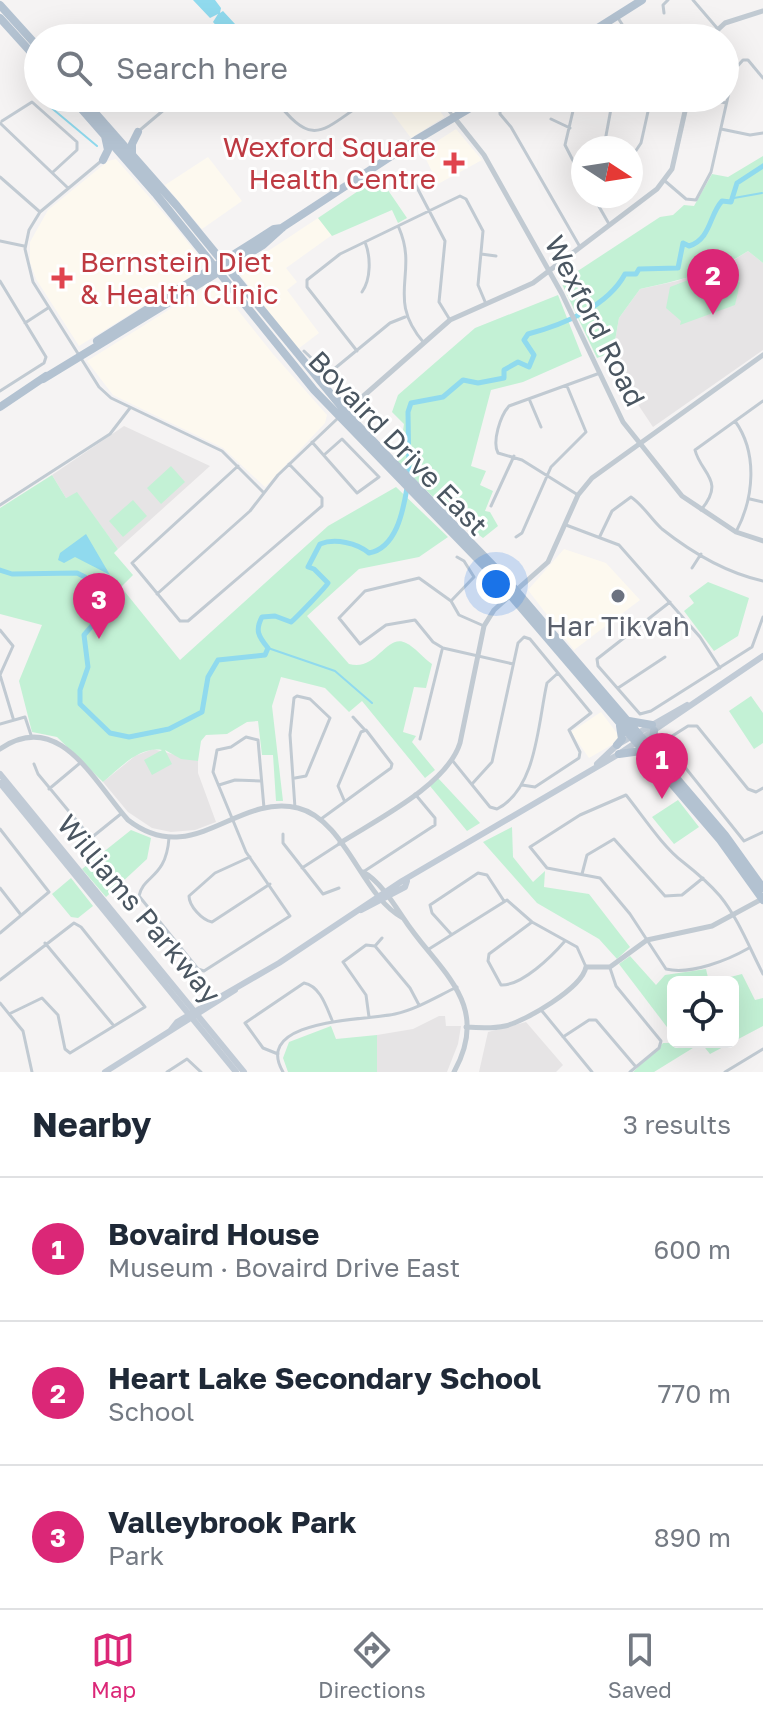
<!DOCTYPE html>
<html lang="en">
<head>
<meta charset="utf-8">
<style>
	:root { --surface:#fff; --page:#f2f2f3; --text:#1f2937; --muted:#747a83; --line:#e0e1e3; --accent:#db2777 }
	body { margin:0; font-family:"Golos Text",sans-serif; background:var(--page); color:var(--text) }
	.controls { position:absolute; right:24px; bottom:24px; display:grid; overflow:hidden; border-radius:12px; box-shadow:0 8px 32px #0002 }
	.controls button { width:72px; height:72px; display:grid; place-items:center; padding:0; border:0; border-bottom:2px solid var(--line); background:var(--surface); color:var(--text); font:40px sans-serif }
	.compass { position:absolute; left:571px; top:136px; width:72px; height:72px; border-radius:50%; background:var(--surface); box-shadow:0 8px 32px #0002; rotate:102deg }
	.you { position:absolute; left:496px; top:584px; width:28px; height:28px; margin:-20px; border:6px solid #fff; border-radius:50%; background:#1a73e8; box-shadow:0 0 0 12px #1a73e833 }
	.badge { display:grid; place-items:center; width:52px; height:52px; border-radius:50%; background:var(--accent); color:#fff; font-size:26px; font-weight:700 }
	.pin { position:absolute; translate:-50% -66px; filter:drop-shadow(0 2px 4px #0008) }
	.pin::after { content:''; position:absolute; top:42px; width:28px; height:24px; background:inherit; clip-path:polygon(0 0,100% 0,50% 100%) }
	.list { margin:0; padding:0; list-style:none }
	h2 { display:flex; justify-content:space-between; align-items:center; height:104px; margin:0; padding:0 32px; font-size:34px }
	h2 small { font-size:26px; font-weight:400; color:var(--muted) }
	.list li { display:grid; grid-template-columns:52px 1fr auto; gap:24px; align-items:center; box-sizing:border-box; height:144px; padding:0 32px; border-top:2px solid var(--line) }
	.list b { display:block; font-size:30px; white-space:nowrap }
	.list p { margin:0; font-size:26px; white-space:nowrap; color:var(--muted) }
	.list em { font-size:26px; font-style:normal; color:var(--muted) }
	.icon { flex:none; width:44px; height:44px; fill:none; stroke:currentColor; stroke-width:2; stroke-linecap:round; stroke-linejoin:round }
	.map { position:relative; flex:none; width:763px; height:1072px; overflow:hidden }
	.search { position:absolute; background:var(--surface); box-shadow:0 8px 32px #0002; left:24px; right:24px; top:24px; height:88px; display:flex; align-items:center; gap:20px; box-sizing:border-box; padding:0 28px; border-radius:44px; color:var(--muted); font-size:30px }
	.sheet { height:536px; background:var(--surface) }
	nav { display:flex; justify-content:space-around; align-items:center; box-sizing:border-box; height:112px; border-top:2px solid var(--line); background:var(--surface); font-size:22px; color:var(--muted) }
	nav a { display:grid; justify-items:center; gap:4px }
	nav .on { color:var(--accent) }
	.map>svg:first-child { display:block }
	.commercial { fill:#fdf9ef }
	.education { fill:#e6e4e5 }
	.green { fill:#c3f1d5 }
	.water { fill:#90daee }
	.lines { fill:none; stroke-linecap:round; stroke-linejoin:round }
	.stream { stroke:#90daee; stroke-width:2 }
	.river { stroke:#90daee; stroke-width:5 }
	.minor { stroke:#c1cad2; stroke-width:3 }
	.tertiary { stroke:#c1cad2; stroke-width:5 }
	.secondary { stroke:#c1cbd6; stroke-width:6 }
	.primary { stroke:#b3c2d1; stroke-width:8 }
	.health-dot { fill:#e0444e; stroke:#fff; stroke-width:3 }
	.worship-dot { fill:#6b7280; stroke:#fff; stroke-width:3 }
	.labels { text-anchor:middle; stroke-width:6; stroke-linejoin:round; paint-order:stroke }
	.health-label { font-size:28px; fill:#be3a42; stroke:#fff; text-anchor:end }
	.street-label { font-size:28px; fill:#4a5661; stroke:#fff }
	.worship-label { font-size:28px; fill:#5b616d; stroke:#fff }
</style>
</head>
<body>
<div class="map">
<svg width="763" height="1072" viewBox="0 0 763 1072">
	<rect width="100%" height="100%" fill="#f5f3f3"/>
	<path class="commercial" d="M 381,98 L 431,98 L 444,117 L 411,138 Z
		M 456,129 L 482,160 L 438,184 L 422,151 Z
		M 208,157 L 242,201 L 202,229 L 165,185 Z
		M 116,159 L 173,224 L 201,259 L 202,265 L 198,272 L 79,346 L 36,279 L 30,262 L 30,242 L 48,210 L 108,161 Z
		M 318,218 L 332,235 L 286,268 L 297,282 L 287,290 L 319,333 L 298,349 L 241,276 L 241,269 Z
		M 210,284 L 217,284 L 273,354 L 327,415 L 325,423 L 265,487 L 223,448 L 113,395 L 87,361 Z
		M 564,549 L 606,563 L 640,600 L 574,650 L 528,590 Z
		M 601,712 L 619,736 L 615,743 L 589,758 L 571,732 Z"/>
	<path class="education" d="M 748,251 L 763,263 L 763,350 L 653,427 L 637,403 L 613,352 L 619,318 L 640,289 L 677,281 L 731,262 Z
		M 124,426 L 210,466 L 118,549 L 77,493 L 66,498 L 52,475 Z
		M 153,749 L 198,761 L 198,773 L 216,822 L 195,830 L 171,832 L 152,828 L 128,812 L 103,782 L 135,756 Z
		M 439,1016 L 445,1016 L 446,1026 L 461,1026 L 458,1044 L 447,1072 L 377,1072 L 377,1035 L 413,1029 Z
		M 526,1022 L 563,1065 L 556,1072 L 479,1072 L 488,1032 Z"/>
	<path class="green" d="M 763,156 L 763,263 L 748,251 C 716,272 677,281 640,289 L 619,318 L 613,352 L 597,358 L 561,282 L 660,217 L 673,215 L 684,205 L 694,206 L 712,174 L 728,177 Z
		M 379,177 L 407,218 L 398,223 L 392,210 L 332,236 L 318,218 Z
		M 725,266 L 740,283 L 735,305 L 680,325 L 681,321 L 666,308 L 670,287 Z
		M 558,295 L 582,356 L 523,382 L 491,390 L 471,466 L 486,471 L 480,485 L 493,491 L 485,511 L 490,512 L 498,526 L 483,538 L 446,510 L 398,462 L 404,424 L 392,412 L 398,395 L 475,328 Z
		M 171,466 L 185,482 L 161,504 L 147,488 Z
		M 52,475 L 66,498 L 77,492 L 118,549 L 114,553 L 133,575 L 121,587 L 180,660 L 328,526 L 396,487 L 448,537 L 419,557 L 359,569 L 307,616 L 349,664 C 377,672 386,633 406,643 C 415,647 423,658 432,664 L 426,688 L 414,687 L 403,732 L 416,736 L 412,742 L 435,770 L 425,778 L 362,701 L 349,712 L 325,688 L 281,677 L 272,706 L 283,801 L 276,801 L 273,755 L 262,755 L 258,721 L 247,722 L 227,734 L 206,735 L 201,741 L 198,761 L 181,759 L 165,750 L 172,764 L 152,775 L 144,760 L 162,750 C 139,746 120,768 103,782 L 57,737 L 32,732 L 19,681 L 42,625 L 0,614 L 0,508 Z
		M 133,500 L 147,516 L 123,537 L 109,521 Z
		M 708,582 L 749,598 L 738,636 L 714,651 L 684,611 L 694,603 L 689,596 Z
		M 751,696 L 763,713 L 763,743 L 754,749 L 729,711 Z
		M 438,778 L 480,823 L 467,831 L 430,786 Z
		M 678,800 L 699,827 L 674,844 L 652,817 Z
		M 512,827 L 513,857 L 533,882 L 545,871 L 544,887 L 589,894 L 630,947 L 617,959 L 599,939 L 537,903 L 483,842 Z
		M 131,830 L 151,838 L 147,859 L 106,897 L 82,869 Z
		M 71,878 L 93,906 L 78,918 L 71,917 L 52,894 Z
		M 630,956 L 656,985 L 665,975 L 706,969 L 709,982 L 673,982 L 673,1035 L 619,964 Z
		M 742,974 L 755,1000 L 763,998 L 763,1026 L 710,1054 L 701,1043 L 654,1072 L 633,1072 L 663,1043 L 733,1042 L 733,982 L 711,982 Z
		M 331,1026 L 336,1039 L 377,1035 L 377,1072 L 288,1072 L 283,1058 L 289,1042 Z"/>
	<path class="water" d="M 193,0 L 215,0 L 221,8 L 220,13 L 223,11 L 235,24 L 237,33 L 226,37 L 213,22 L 218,14 L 210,18 Z
		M 86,534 L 110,575 L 75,557 L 64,563 L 58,560 L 60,553 Z"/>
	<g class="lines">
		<path class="stream" d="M 42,100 L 97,146
			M 734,198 L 762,193
			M 268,648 L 335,671 L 372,703"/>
		<path class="river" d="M 409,478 L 408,412 L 411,403 L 443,397 L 463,380 L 478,383 L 504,378 L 504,370 L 518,362 L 529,367 L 534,355 L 524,340 L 528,334 C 563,325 608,306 625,274 L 636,274 L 639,269 L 678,268 L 683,243 L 689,246 C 711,239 709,215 722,201 L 731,202 L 737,183 L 763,166
			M 0,570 L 12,574 L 77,573 L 85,577 L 103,613 L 84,635 L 88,667 L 80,690 L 80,704 L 110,733 L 129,737 L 169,729 L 202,712 L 208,677 L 218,660 L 265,655 L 268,648 C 258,636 255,630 262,617 L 275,616 L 291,622 C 296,618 326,587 328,583 L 314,569 L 308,567 L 320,544 C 335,538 357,543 369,553 C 396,548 403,512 407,488"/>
		<path class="minor" d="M 693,0 L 717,28
			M 664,13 L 663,5 L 668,0
			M 618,18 L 631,38
			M 274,98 C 315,152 322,129 371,98
			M 439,98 L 453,116
			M 512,98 L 500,105 L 500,114 L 511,127 L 580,247
			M 576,98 L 565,145 L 583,180
			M 702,98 L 726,103
			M 551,119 L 570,128
			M 2,121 L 32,102 L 77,142 L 77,150 L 53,172
			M 0,123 L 68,188
			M 721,129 L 750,135 L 763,133
			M 140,130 L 178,98
			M 607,148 L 605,141 L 613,98
			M 631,158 L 641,143 L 651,98
			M 100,162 L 40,212 L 29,230 L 25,249 L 33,282 L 99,387 L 111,398 L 222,451 L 264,493
			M 406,173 L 412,178 L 445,241 L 439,302 L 450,320
			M 0,177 L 40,212
			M 665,181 L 686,199 L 696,200 L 711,172 L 734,70 L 743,60 L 748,60 L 763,78
			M 593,196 L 609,224
			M 399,228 C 419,274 385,298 424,343
			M 0,241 L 24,246
			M 481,254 L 496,256
			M 0,281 L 46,357 L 44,363 L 0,391
			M 362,292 C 371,279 371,257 365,242
			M 25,323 L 48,308
			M 304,351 L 328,374 L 390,323 L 405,317
			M 357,351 L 307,287 L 307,280 L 340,254 L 460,196 L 466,199 L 483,231 L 478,285 L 486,304
			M 530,401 L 541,427
			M 735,421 C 758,453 754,498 736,532
			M 312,442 L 357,493 L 379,477 L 342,439 L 324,455
			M 238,466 L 132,563 L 180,621 L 188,621 L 322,506 L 322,498 L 289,464
			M 578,495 L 522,460 L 498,453 C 492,442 500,416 509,406 L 600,373
			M 750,499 L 763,502
			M 0,505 L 110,434 L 130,408
			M 491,506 L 514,456
			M 701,510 C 726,480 701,474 695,450 L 763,401
			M 566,525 L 619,545 L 700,637 L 720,668
			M 600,536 L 612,511 L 631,497 C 643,505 651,519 662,529 C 691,552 727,573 763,581
			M 516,537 L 522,533 L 551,467 L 586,432 L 567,386
			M 692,568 L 701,554
			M 157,594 L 250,511 L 278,475 L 337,419
			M 451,601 L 474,577 L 464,561 L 457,557
			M 670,602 L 597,659 L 598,666 L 640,714 L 651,711 L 752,647 L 763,617
			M 484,626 L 459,615 L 451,601 L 419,578 L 365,591 L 339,618 L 360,644 L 386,625 L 415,620 L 433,642 L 443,648 L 513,664
			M 0,630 L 13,646 L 0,675
			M 0,675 L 13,718
			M 618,688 L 665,657
			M 353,717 L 364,729
			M 0,724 L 25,717 L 31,735
			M 420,739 L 442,650
			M 452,760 L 490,807 L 497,809 C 537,789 538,722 547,683 L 558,673
			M 34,764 L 38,774 L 91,838 L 122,813
			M 295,778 L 306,776 L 330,718 L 310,699 L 297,696 L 294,698 L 290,735 L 295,808
			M 472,784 L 492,762 L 518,643 L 524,637 L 530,639 L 591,713 L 569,730 L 580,752 L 579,758 L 535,787 L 522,785
			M 219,785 L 235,780 L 261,781
			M 763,788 L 756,792 L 748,789 L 697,726 L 688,726 L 669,738 L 668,746 L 744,841 L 763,832
			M 49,789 L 80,763
			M 321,819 L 391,768 L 392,764 L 366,730 L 361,732 L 338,786 L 344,800
			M 0,829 L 49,892 L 0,933
			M 283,834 L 283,843 L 323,894 L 339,888
			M 169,838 C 166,879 143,875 139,896 L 198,969 L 204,971 L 290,916 L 246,852 L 213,772 L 217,750 L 231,747 L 246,737 L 258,740 L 264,808
			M 250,857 L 215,873 L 189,896 C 189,906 202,920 212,922 L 270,884
			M 302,868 L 339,844
			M 363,872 L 435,825 L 435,818 L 415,794
			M 582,874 L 587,855 L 614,839 L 665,896 L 682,895 L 703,878
			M 0,888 L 21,915
			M 532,922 L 489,954 L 488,961 L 501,985 C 522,986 552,956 565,941
			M 451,934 L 432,913 L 430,905 L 478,873 L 487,875 L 504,901
			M 45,943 L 114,1026
			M 375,946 L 382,938
			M 749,948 C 728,960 691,975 666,969 L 630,914 L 600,878 L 547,868 L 530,847 L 580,815 L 626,795 C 643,816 662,846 683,862 C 697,873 708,882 720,896 C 738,918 750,949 763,974
			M 429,949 L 507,900 L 532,922 L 577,947 L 586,967
			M 610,968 L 616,986 L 661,1041 L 659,1048 L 630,1072
			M 0,980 L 74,923 L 81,927 L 145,1007 L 70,1053 L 65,1049 L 58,1015 L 42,998 L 9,1014
			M 0,1003 L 23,1031 L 32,1072
			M 542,1011 L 592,1072
			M 369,1017 L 366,995 L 343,962 L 366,945 L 375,946 L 410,988 L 419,1005
			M 563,1037 L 589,1020 L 596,1020 L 636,1067
			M 278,1054 L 263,1048 L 245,1023 L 304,983 C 320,986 326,1006 332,1020
			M 167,1072 L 187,1059 L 201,1072
			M 283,1072 C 251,1018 371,1020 395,1014 C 417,1009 436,997 457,987
			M 725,1072 L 763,1049"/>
		<path class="tertiary" d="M 709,38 L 725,23 L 763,11
			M 453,116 L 484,155 L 562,294 L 623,422 L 682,496 L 736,532 L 763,541
			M 343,414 L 450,320 L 533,283 L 657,189 L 672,169 L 688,98
			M 0,749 C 59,708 94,782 128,820 C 193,870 236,793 298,808 C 346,820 362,897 403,918
			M 340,843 C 376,820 447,785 460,743 L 484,626 L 494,610 L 548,562 L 578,495 L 592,478 L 763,355
			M 363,872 C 379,880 394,904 404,919 C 437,970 493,1002 454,1072
			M 466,1027 C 479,1028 492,1029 505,1026 C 526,1021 582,988 586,967 L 610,967 L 647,940 L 712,926 L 762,899"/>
		<path class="secondary" d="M 597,764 L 617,745 L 687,705
			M 0,774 L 244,1072
			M 0,783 L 236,1072
			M 361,910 L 405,887 L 407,881
			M 170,1031 L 177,1022 L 279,963 L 402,881 L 619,754 L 763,656
			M 105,1072 L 235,990"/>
		<path class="primary" d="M 0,5 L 38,47
			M 0,18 L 38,60
			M 582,38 L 642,0
			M 72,98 L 155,193 L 314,390 L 494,576 L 720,840 L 763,900
			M 82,98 L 177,206 L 348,415 L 507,580 L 725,835 L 763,888
			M 132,154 L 132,144 L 138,132
			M 103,160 L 108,150 L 105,136
			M 97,341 L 274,229 L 282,228
			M 43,379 L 263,245 L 283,227 L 416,140 L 487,98
			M 338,401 L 357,402 L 355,420
			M 0,407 L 46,376
			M 629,721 L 652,725
			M 617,745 L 622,739 L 620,726
			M 652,750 L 654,731
			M 619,754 L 641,751"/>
	</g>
	<g class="health-dot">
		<path d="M450 151h8v8h8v8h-8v8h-8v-8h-8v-8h8z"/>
		<path d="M58 266h8v8h8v8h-8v8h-8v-8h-8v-8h8z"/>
	</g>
	<circle class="worship-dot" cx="618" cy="596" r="8"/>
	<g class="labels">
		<g class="health-label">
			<text x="436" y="157">Wexford Square<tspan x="436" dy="32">Health Centre</tspan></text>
			<text x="80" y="272" text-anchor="start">Bernstein Diet<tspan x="80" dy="32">&amp; Health Clinic</tspan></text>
		</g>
		<g class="street-label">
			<text transform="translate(595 321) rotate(63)" y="10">Wexford Road</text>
			<text transform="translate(398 443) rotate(46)" y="10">Bovaird Drive East</text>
			<text transform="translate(139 909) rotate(50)" y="10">Williams Parkway</text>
		</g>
		<g class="worship-label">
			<text x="618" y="636">Har Tikvah</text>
		</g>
	</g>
</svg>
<div class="controls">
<button><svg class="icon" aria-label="locate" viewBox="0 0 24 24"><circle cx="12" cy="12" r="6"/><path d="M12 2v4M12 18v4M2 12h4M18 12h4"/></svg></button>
</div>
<svg class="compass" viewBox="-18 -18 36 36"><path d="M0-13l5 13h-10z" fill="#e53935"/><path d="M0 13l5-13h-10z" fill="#747a83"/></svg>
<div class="you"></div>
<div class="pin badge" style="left:662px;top:799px">1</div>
<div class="pin badge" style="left:713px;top:315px">2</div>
<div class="pin badge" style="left:99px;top:639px">3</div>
<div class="search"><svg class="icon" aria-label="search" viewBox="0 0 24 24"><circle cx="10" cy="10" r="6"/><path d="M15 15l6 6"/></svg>Search here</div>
</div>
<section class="sheet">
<h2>Nearby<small>3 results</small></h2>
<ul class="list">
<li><span class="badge">1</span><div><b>Bovaird House</b><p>Museum · Bovaird Drive East</p></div><em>600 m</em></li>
<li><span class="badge">2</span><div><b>Heart Lake Secondary School</b><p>School</p></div><em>770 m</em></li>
<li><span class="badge">3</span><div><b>Valleybrook Park</b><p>Park</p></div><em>890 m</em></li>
</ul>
</section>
<nav>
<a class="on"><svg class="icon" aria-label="map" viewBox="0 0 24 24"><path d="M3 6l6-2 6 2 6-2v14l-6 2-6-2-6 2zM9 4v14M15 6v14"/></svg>Map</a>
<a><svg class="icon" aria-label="directions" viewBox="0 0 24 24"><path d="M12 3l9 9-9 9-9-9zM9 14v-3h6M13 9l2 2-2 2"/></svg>Directions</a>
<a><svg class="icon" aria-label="saved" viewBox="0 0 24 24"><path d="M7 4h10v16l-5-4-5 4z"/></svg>Saved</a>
</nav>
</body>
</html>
